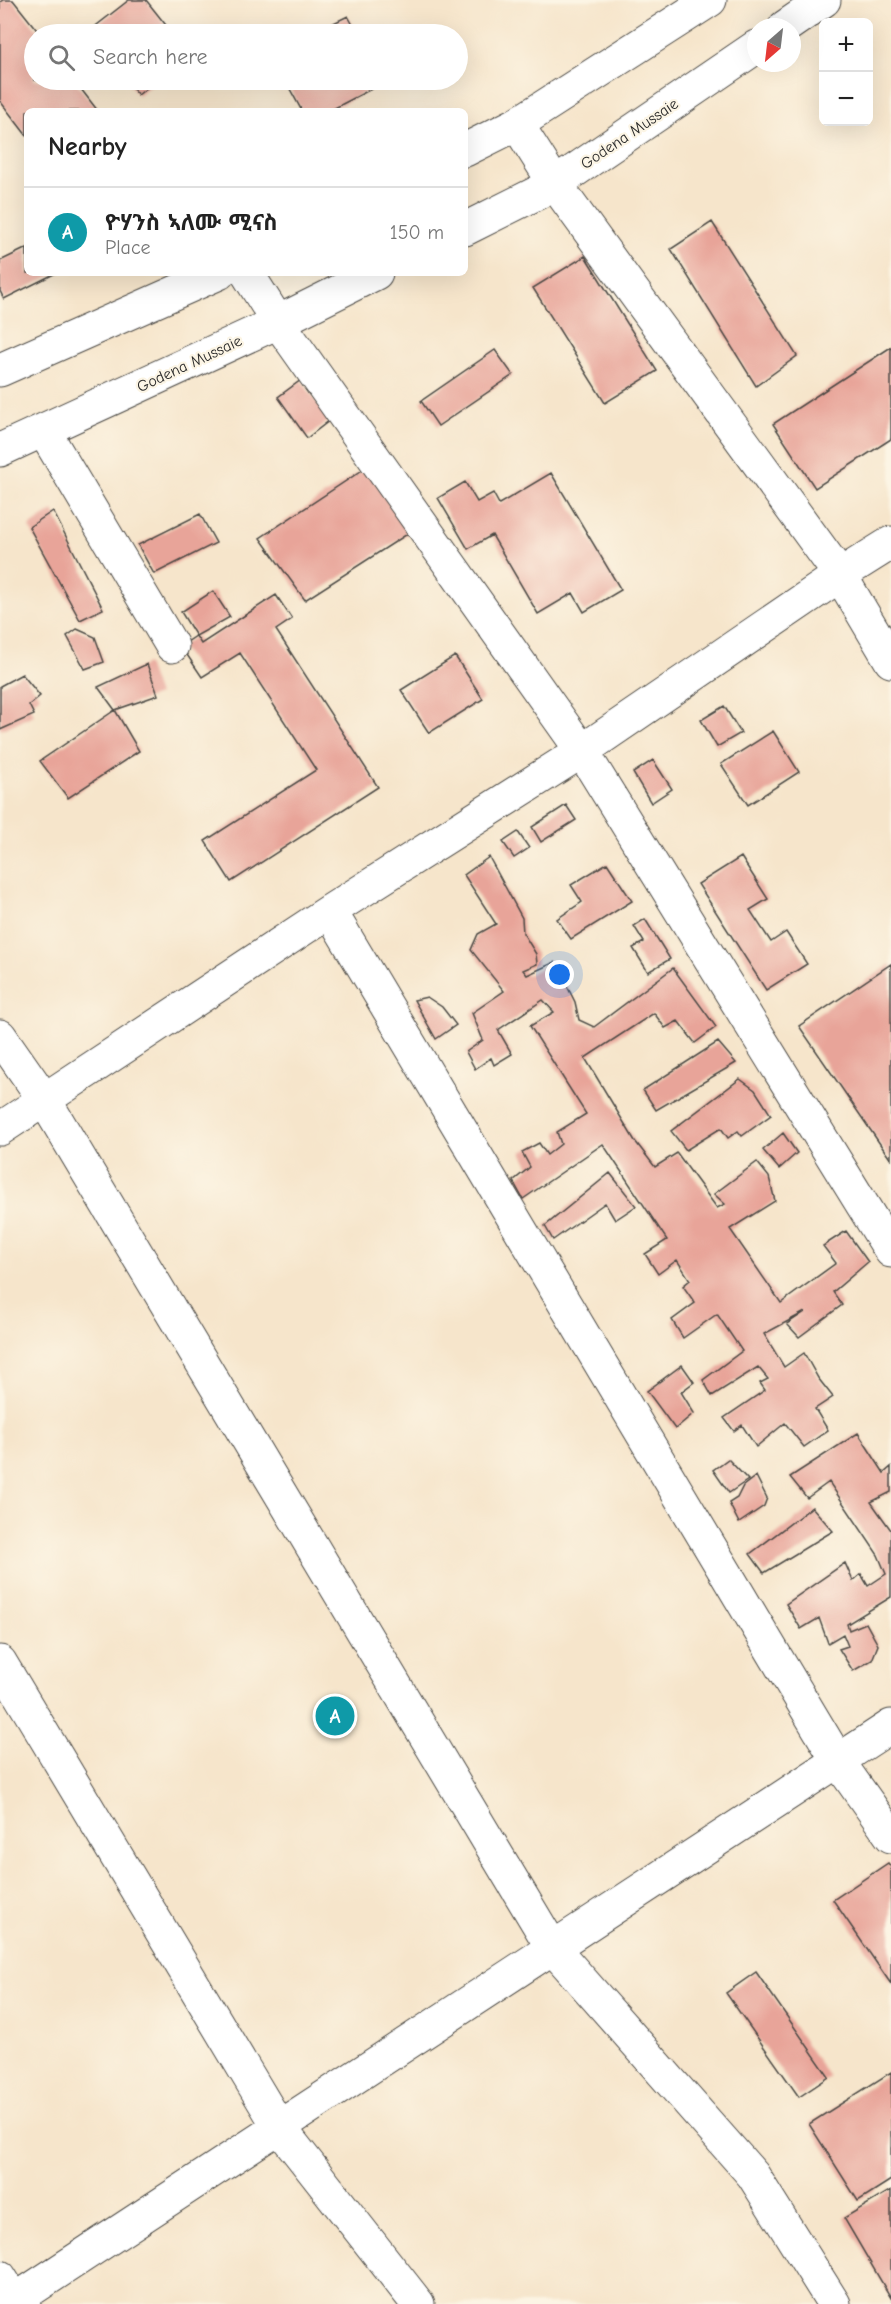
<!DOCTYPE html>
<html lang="en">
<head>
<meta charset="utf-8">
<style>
	:root { --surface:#fff; --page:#f2f2f2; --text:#222; --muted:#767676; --line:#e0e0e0; --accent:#b5179e }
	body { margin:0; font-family:"Comic Neue","Noto Sans Ethiopic",sans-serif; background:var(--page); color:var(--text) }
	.controls { position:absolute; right:18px; top:18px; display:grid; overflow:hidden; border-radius:9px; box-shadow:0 6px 24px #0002 }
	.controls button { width:54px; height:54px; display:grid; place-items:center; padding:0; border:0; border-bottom:2px solid var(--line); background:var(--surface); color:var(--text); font:30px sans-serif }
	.compass { position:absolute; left:747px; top:18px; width:54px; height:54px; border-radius:50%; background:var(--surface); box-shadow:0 6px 24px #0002; rotate:208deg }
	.you { position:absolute; left:560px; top:975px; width:21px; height:21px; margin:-15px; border:4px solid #fff; border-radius:50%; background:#1a73e8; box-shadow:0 0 0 9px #1a73e833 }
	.badge { display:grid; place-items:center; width:39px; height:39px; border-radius:50%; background:var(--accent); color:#fff; font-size:20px; font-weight:700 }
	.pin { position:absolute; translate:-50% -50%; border:3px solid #fff; box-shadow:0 2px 6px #0006 }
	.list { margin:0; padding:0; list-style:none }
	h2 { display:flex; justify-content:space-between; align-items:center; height:78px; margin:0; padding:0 24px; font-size:26px }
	h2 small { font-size:20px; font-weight:400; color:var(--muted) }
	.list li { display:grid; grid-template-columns:39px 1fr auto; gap:18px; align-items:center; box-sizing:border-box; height:90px; padding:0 24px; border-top:2px solid var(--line) }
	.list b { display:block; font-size:22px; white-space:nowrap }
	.list p { margin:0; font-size:20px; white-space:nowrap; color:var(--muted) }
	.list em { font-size:20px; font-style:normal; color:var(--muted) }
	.icon { flex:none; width:33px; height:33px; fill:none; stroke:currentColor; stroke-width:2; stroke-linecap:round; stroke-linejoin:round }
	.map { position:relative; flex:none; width:891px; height:2304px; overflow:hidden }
	.search { position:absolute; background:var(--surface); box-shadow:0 6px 24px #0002; left:24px; top:24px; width:444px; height:66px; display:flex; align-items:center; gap:15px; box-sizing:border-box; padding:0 21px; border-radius:33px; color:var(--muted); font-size:22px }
	.panel { position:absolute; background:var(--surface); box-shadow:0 6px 24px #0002; left:24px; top:108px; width:444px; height:168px; border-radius:9px }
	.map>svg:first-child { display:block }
	.building { fill:#e8a499 }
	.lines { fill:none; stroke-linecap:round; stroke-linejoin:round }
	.street-casing { stroke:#494743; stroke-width:35 }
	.secondary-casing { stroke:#494743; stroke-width:35 }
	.street { stroke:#fff; stroke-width:33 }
	.secondary { stroke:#fff; stroke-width:33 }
	.labels { text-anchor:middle; stroke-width:4.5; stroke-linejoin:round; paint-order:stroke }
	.street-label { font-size:16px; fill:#2b2b2b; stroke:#fcf5e5 }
</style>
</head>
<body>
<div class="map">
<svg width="891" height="2304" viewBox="0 0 891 2304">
	<rect width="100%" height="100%" fill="#fcf5e5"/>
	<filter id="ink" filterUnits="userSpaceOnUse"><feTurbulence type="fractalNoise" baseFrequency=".0167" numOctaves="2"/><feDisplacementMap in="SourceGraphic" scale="12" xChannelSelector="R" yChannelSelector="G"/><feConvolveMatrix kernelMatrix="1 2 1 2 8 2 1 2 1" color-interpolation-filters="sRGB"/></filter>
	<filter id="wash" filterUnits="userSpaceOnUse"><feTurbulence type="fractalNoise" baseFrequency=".008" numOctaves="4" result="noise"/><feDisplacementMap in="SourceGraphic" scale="24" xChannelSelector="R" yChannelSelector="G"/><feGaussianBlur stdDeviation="1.35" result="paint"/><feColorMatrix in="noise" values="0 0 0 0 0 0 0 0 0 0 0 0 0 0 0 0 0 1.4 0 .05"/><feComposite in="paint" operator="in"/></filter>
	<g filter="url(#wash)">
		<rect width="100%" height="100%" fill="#f6e5cb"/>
		<g id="blocks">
			<path class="building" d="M 3,0 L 13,0 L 40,34 L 34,34 L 34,80 L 74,80 L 98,111 L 27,111 L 27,136 L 0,101 L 0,2 Z
				M 129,0 L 146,0 L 173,34 L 90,34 L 88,32 Z
				M 348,16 L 358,34 L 311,34 Z
				M 126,80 L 157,80 L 138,95 Z
				M 285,80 L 381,80 L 383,83 L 329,111 L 302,111 Z
				M 712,222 L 797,356 L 756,386 L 671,249 Z
				M 27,248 L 27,273 L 56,273 L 4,299 L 0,291 L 0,261 Z
				M 585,256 L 657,371 L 605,403 L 533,288 Z
				M 891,347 L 891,439 L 815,488 L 773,424 Z
				M 495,350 L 513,375 L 438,426 L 421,401 Z
				M 301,380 L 330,420 L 307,438 L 278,397 Z
				M 367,467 L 409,533 L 305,600 L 260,538 Z
				M 551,473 L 621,590 L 584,612 L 573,593 L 538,614 L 492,535 L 468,549 L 438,498 L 465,482 L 477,502 L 493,493 L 499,504 Z
				M 53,511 L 103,609 L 80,620 L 29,527 Z
				M 200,514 L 216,543 L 154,574 L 138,545 Z
				M 213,591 L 230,617 L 196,636 L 181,612 Z
				M 276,595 L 292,619 L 276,630 L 378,787 L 231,882 L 205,841 L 316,770 L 240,653 L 202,677 L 181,646 L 196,636 L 201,644 Z
				M 77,629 L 95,637 L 104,662 L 85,669 L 67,636 Z
				M 455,656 L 483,699 L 429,733 L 401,690 Z
				M 147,664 L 158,695 L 115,710 L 98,687 Z
				M 22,674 L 40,696 L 29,705 L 34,715 L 0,730 L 0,686 Z
				M 724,706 L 741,733 L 717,747 L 701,720 Z
				M 115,710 L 139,751 L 68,798 L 40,761 Z
				M 773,731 L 799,772 L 748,805 L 721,764 Z
				M 653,760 L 672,789 L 651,803 L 633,773 Z
				M 566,805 L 576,820 L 541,842 L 532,827 Z
				M 518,832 L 529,848 L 514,858 L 503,842 Z
				M 489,857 L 522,918 L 523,933 L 536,954 L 537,964 L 523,970 L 527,975 L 555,962 L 575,1002 L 579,1020 L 594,1027 L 673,968 L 716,1027 L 695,1043 L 678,1021 L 665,1028 L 654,1013 L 585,1058 L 635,1141 L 655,1167 L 677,1153 L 717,1208 L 725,1204 L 714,1194 L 757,1162 L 769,1177 L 775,1201 L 730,1229 L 781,1303 L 836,1263 L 823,1246 L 846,1231 L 868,1262 L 833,1292 L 842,1305 L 799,1337 L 787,1324 L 805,1312 L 764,1334 L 784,1367 L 804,1353 L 818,1378 L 833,1397 L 815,1409 L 828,1430 L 804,1447 L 785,1423 L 756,1447 L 742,1425 L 734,1431 L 724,1418 L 765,1390 L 760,1383 L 768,1379 L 758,1367 L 712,1396 L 703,1380 L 742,1351 L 717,1314 L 683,1338 L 672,1320 L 695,1303 L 683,1286 L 690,1280 L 677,1260 L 658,1274 L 645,1254 L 667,1240 L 603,1144 L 523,1199 L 513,1181 L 530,1167 L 522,1152 L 539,1143 L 547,1155 L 561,1144 L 557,1132 L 586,1114 L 530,1026 L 554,1012 L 543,1000 L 498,1030 L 512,1054 L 494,1065 L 491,1058 L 475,1069 L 466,1052 L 483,1040 L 472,1013 L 504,991 L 471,950 L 478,934 L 496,924 L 464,875 Z
				M 741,857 L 768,899 L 750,910 L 771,942 L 786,932 L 807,964 L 766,990 L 698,884 Z
				M 607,863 L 632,901 L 571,939 L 557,919 L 582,902 L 571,885 Z
				M 645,919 L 670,959 L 648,972 L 633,948 L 644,942 L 634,926 Z
				M 891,964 L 891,1160 L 799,1026 Z
				M 427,997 L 442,1007 L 456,1025 L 436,1039 L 414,1000 Z
				M 718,1042 L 736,1063 L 656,1110 L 643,1090 Z
				M 740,1079 L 755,1090 L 771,1115 L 742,1136 L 738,1131 L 728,1138 L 721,1128 L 686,1150 L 671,1131 Z
				M 783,1133 L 797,1153 L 779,1169 L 763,1150 Z
				M 610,1173 L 636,1206 L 615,1220 L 605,1203 L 553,1240 L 545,1226 Z
				M 682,1365 L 694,1382 L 681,1392 L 694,1413 L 675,1429 L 647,1391 Z
				M 858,1433 L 884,1473 L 891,1467 L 891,1492 L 871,1502 L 891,1530 L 891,1597 L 847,1624 L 849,1630 L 866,1623 L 878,1645 L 872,1660 L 853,1671 L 839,1649 L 848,1646 L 843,1634 L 828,1643 L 819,1618 L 801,1629 L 786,1604 L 845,1563 L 853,1581 L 861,1574 L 868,1586 L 886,1574 L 878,1555 L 829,1482 L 807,1498 L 790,1477 Z
				M 728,1459 L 748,1480 L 729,1493 L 713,1470 Z
				M 756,1476 L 767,1498 L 764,1506 L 739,1523 L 729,1503 L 737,1498 L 743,1486 Z
				M 812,1507 L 833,1531 L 764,1573 L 750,1554 Z
				M 888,1863 L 891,1867 L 891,1984 L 833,1900 Z
				M 756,1972 L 829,2077 L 799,2097 L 726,1993 Z
				M 891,2072 L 891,2180 L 858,2201 L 809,2124 Z
				M 891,2190 L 891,2298 L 844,2218 Z"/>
		</g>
	</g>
	<g filter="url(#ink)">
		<use href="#blocks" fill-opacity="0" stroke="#494743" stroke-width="1.5"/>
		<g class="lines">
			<g class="street-casing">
				<path id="street" d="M 517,124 L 555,184 L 840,575 L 891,661
					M 247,273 L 278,322 L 582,751 L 891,1251
					M 44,431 L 172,646
					M 330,911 L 838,1761 L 891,1836
					M 0,1036 L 44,1099 L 552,1947 L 753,2175 L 834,2304
					M 0,1129 L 330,911 L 582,751 L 840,575 L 891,543
					M 0,1662 L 279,2127 L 418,2304
					M 0,2277 L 17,2304"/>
			</g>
			<g class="secondary-casing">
				<path id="secondary" d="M 785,27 L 824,0
					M 465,150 L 517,124 L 710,0
					M 465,229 L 555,184 L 756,47
					M 0,370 L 219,273
					M 0,450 L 278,322 L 376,273
					M 9,2304 L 891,1726"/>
			</g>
			<use href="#street" class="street"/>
			<use href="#secondary" class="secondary"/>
		</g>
	</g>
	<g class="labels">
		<g class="street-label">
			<text transform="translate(629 133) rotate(-34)" y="6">Godena Mussaie</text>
			<text transform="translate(189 363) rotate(-25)" y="6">Godena Mussaie</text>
		</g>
	</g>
</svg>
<div class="controls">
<button>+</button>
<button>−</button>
</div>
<svg class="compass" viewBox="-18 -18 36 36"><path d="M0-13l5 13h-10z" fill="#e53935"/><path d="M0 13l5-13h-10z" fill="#767676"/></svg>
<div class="you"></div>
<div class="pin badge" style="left:335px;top:1716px;background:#0f9aa8">A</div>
<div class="search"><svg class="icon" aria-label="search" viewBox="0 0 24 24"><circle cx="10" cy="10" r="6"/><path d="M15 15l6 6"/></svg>Search here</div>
<section class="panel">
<h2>Nearby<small></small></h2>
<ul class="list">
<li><span class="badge" style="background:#0f9aa8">A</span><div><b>ዮሃንስ ኣለሙ ሚናስ</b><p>Place</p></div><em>150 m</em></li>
</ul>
</section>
</div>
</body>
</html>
